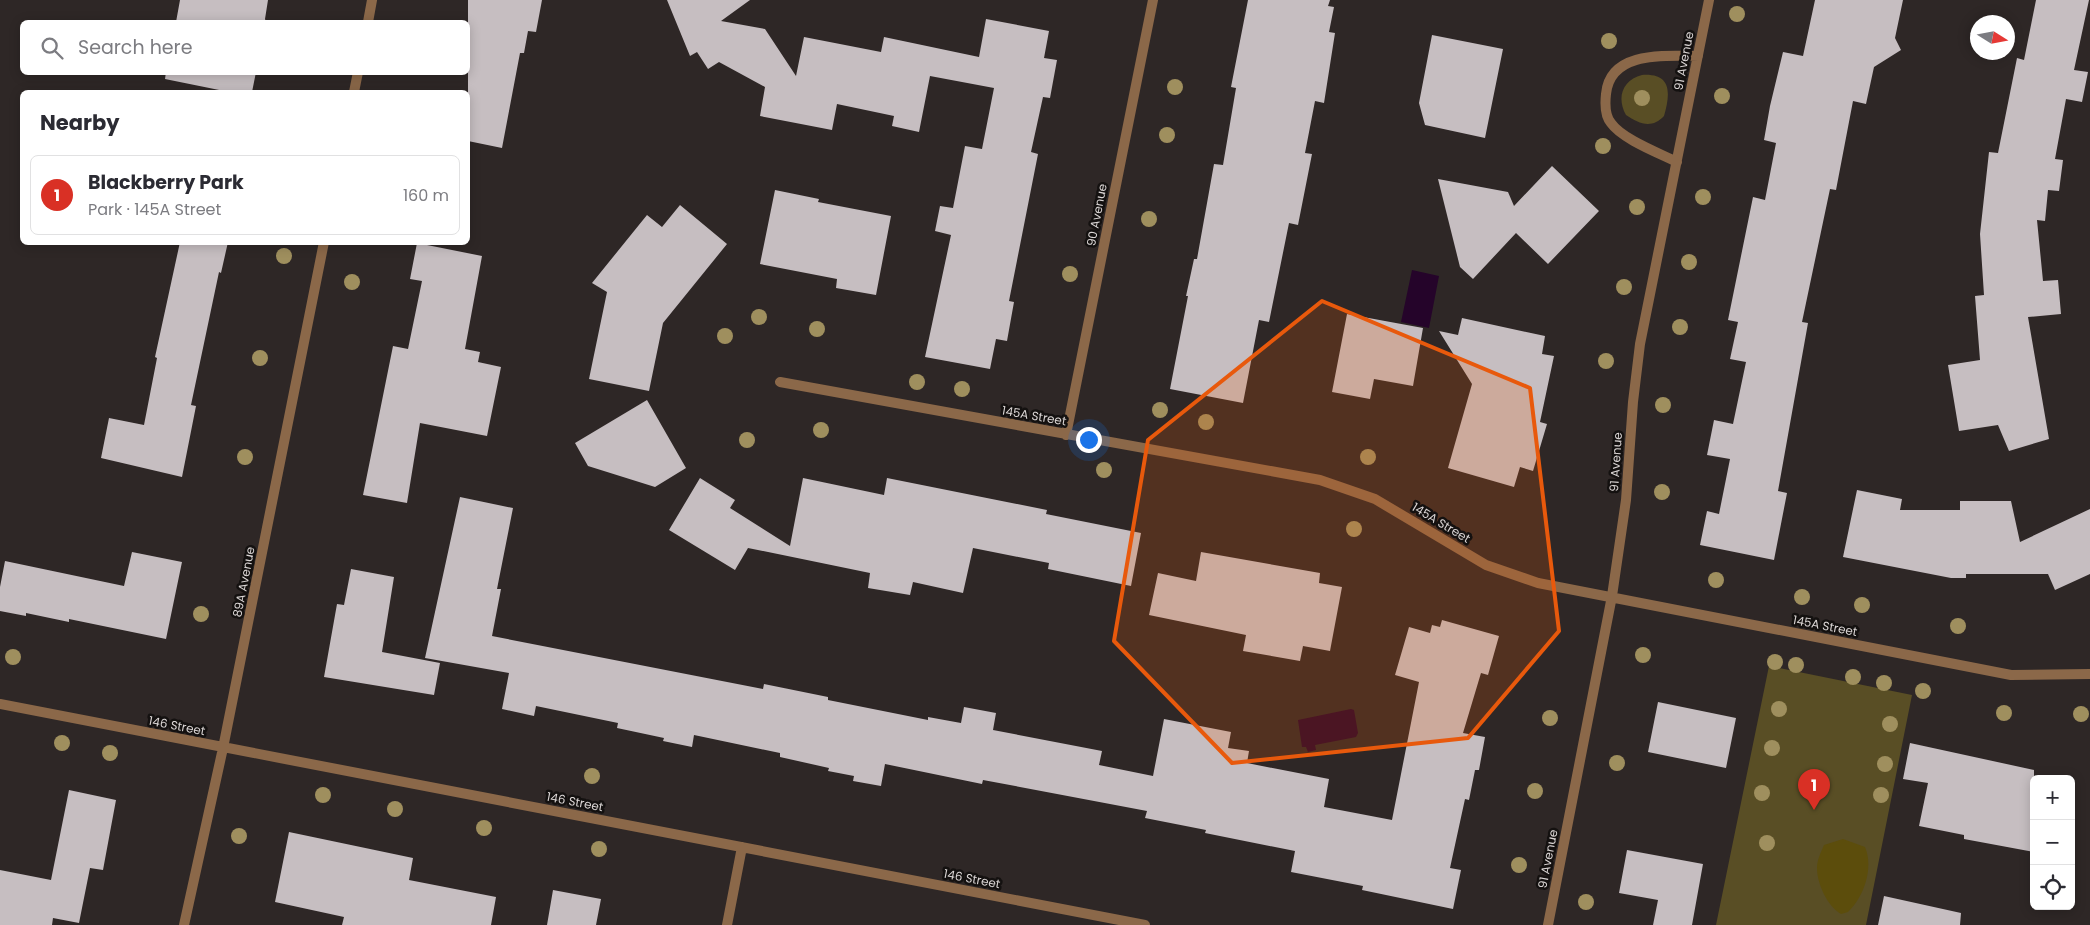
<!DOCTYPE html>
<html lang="en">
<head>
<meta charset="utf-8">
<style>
	:root { --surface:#fff; --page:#f2f2f3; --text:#2b2b33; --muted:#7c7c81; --line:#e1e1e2; --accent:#d93025 }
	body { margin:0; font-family:Poppins,sans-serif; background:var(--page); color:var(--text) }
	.controls { position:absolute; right:15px; bottom:15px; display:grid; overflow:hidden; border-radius:8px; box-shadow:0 2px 12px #0003 }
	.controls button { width:45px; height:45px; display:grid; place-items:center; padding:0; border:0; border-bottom:1px solid var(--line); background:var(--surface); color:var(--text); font:25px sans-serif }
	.compass { position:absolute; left:1970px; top:15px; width:45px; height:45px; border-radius:50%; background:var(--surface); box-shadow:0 2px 12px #0003; rotate:101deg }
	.you { position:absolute; left:1088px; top:439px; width:18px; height:18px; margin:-12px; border:4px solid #fff; border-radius:50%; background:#1a73e8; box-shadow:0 0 0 8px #1a73e833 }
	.badge { display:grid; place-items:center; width:32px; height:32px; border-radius:50%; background:var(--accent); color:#fff; font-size:16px; font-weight:700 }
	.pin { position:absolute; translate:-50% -41px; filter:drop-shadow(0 1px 2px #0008) }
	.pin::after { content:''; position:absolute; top:26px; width:18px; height:15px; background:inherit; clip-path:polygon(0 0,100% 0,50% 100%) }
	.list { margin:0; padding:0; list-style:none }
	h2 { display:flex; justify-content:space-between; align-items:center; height:65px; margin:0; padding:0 20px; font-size:21px }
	h2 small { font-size:16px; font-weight:400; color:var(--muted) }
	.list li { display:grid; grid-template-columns:32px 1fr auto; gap:15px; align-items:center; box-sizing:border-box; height:80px; margin:0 10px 10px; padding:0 10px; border:1px solid var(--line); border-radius:8px }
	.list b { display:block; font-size:19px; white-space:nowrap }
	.list p { margin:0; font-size:16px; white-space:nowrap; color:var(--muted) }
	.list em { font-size:16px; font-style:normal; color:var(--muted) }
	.icon { flex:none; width:28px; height:28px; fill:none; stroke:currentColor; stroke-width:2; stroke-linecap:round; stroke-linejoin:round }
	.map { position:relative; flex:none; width:2090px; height:925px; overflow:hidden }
	.search { position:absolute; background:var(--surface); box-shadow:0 2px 12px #0003; left:20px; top:20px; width:450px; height:55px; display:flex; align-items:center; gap:12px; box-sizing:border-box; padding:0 18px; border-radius:8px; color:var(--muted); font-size:19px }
	.panel { position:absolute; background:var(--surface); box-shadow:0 2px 12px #0003; left:20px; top:90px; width:450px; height:155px; border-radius:8px }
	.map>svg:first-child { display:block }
	.green { fill:#594e25 }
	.forest { fill:#5c4d0c }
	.water { fill:#25042a }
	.building { fill:#c6bec1 }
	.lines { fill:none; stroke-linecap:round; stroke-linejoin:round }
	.street { stroke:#8b6849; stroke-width:10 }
	.tree { fill:#9f8f5e }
	.marked { fill:#e8590c; fill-opacity:0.2; stroke:#e8590c; stroke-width:4; stroke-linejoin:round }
	.labels { text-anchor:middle; stroke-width:5; stroke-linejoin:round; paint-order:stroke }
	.street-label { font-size:12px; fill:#dad5d4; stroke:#141110 }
</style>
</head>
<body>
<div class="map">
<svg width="2090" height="925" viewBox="0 0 2090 925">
	<rect width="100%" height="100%" fill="#2e2726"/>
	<path class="green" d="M 1642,75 C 1673,73 1670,95 1664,116 C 1652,129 1639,124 1626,115 C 1616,97 1623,80 1642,75 Z
		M 1769,666 L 1912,695 L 1866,925 L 1716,925 Z"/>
	<path class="forest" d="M 1843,839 L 1865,847 C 1874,868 1864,897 1848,912 L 1841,914 C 1827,906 1817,883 1817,868 C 1817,860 1821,852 1824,845 Z"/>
	<path class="water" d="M 1412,270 L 1439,276 L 1429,328 L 1401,322 Z
		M 1351,709 L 1354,710 L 1358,733 L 1356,737 L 1315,745 L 1316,750 L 1308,752 L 1306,747 L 1302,747 L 1298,720 Z"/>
	<path class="building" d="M 180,0 L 268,0 L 265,19 L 266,22 L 176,22 Z
		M 468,0 L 542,0 L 536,32 L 528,31 L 524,53 L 520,53 L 502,148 L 468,141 Z
		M 667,0 L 750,0 L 721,21 L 765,29 L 796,76 L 804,37 L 881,52 L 884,37 L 979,57 L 986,19 L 1049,31 L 1044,58 L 1057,60 L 1050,98 L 1043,97 L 1031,152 L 1038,154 L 1009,301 L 1014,302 L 1007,341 L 996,339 L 990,369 L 925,357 L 951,235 L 935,231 L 940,206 L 953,208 L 965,146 L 982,149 L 994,88 L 930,76 L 919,132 L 892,126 L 894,116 L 837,104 L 832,130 L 760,116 L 765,87 L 719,62 L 708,69 L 697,52 L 690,56 Z
		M 1248,0 L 1330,0 L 1328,6 L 1334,7 L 1329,32 L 1335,33 L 1324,103 L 1315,101 L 1305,153 L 1312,154 L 1298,225 L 1289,223 L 1269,322 L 1259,320 L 1243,403 L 1170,389 L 1188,296 L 1186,296 L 1194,259 L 1197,259 L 1214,164 L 1223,165 L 1236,88 L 1231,87 Z
		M 1815,0 L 1903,0 L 1895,38 L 1901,50 L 1874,67 L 1866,104 L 1853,101 L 1836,190 L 1830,189 L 1802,322 L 1808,323 L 1778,491 L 1787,493 L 1774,560 L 1700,545 L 1707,511 L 1719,514 L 1730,459 L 1707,455 L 1714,420 L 1733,424 L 1746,362 L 1730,359 L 1738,322 L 1728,320 L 1753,197 L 1765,200 L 1776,143 L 1764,140 L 1770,106 L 1783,52 L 1803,56 Z
		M 2036,0 L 2089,0 L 2074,70 L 2088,72 L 2082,102 L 2066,99 L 2055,159 L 2063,160 L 2059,191 L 2048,190 L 2045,221 L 2037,220 L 2043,281 L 2058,280 L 2061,314 L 2028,317 L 2049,439 L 2009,451 L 1998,425 L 1959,431 L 1948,365 L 1980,360 L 1975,296 L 1984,295 L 1980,234 L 1989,152 L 1998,153 L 2017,58 L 2024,60 Z
		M 1432,35 L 1503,49 L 1485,138 L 1425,125 L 1419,103 Z
		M 166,72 L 256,72 L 252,92 L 229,92 L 165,79 Z
		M 1552,166 L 1599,211 L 1548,264 L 1516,233 L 1473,279 L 1460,267 L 1438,179 L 1508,192 L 1514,206 Z
		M 775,190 L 819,199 L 818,202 L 891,216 L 876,295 L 836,288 L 837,279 L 760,264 Z
		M 680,205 L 727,244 L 663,323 L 649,391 L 589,379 L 607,292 L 592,283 L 647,215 L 662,227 Z
		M 180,242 L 228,242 L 221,273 L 219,272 L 191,405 L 196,406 L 182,477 L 101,458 L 109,418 L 144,425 L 157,358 L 155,357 Z
		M 417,243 L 482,256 L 465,349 L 480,352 L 478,362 L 501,367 L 487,436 L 420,423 L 407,503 L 363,495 L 393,346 L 408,349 L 422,281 L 410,279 Z
		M 1347,314 L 1423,328 L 1413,386 L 1374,379 L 1370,399 L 1332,392 Z
		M 1462,318 L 1545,336 L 1542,354 L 1554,356 L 1540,422 L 1547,424 L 1533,471 L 1520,467 L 1514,487 L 1448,468 L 1472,384 L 1439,331 L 1458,335 Z
		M 647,400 L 686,468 L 655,487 L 588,466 L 575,443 Z
		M 700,478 L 735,500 L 730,508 L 790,546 L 803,478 L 884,495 L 887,478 L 1047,510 L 1046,514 L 1141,533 L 1131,586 L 1048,569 L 1049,563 L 973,548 L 963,593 L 913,582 L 910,595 L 868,588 L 870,573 L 748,548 L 735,570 L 669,530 Z
		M 1857,490 L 1902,499 L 1900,510 L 1960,510 L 1960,501 L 2011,501 L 2020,542 L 2090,509 L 2090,574 L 2055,590 L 2048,574 L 1966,574 L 1966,578 L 1951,578 L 1843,557 Z
		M 460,497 L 513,508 L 497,589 L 501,589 L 492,636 L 763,689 L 764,684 L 828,697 L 828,700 L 928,720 L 928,717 L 961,723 L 964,707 L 996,713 L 993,730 L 1102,751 L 1099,765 L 1153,776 L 1164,719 L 1231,732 L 1228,748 L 1249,751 L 1247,763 L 1329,779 L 1324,807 L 1392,820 L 1419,682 L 1395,675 L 1409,627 L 1430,633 L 1432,625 L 1440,627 L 1442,620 L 1499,636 L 1488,675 L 1481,673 L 1463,733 L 1485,737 L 1479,770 L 1475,770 L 1469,800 L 1465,799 L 1450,868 L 1461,870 L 1453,909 L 1362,890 L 1363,886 L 1291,872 L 1295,851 L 1205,833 L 1206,830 L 1145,818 L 1147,811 L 983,780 L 982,784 L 885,764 L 881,786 L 853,781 L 854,776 L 828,771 L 829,768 L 780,757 L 780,753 L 694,735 L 692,747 L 663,741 L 664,738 L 617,728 L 618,723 L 536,706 L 534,716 L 502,709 L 509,673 L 425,658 Z
		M 132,552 L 182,562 L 166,639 L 69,619 L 69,622 L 26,613 L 26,616 L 0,611 L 0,587 L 5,561 L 124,586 Z
		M 1201,552 L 1320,573 L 1319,583 L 1342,587 L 1330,651 L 1303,646 L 1300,661 L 1243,651 L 1246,635 L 1149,615 L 1158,573 L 1196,581 Z
		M 351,569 L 394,577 L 382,652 L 440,663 L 434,695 L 324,677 L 337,604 L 344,605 Z
		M 1658,702 L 1736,718 L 1726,768 L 1648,752 Z
		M 1910,743 L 2034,770 L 2034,852 L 1964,839 L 1964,835 L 1919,826 L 1928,783 L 1903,779 Z
		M 69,790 L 116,800 L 103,870 L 90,868 L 79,923 L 53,918 L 52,925 L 0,925 L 0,870 L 51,880 Z
		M 289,832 L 413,858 L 409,880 L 496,897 L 491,925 L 342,925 L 344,917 L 275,902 Z
		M 1627,850 L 1703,864 L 1692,925 L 1653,925 L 1658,900 L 1619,893 Z
		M 553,890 L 601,899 L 596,925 L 547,925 Z
		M 1884,896 L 1961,913 L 1960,925 L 1878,925 Z"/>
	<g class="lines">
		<path class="street" d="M 368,22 L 372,0
			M 354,92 L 358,72
			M 1677,162 C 1659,153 1622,139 1611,123 C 1605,116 1605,103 1606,94 C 1610,50 1667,56 1698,56
			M 780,382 L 1320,480 L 1375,499 L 1486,565 L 1538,583 L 2011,675 L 2090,674
			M 1066,435 L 1153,0
			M 0,704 L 1145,925
			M 184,925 L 223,748 L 324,242
			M 727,925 L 742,847
			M 1548,925 L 1612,596 L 1626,500 L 1633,402 L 1640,344 L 1709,0"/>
	</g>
	<g class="tree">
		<circle cx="1737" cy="14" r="8"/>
		<circle cx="1609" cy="41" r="8"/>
		<circle cx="1175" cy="87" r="8"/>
		<circle cx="1722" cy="96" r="8"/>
		<circle cx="1642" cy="98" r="8"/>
		<circle cx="1167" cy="135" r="8"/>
		<circle cx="1603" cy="146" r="8"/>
		<circle cx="1703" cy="197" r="8"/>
		<circle cx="1637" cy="207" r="8"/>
		<circle cx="1149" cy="219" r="8"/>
		<circle cx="284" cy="256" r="8"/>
		<circle cx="1689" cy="262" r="8"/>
		<circle cx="1070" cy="274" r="8"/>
		<circle cx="352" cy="282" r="8"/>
		<circle cx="1624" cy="287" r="8"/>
		<circle cx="759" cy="317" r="8"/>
		<circle cx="1680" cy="327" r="8"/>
		<circle cx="817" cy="329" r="8"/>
		<circle cx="725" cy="336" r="8"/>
		<circle cx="260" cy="358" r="8"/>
		<circle cx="1606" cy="361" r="8"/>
		<circle cx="917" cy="382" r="8"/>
		<circle cx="962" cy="389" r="8"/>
		<circle cx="1663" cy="405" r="8"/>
		<circle cx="1160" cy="410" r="8"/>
		<circle cx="1206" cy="422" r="8"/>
		<circle cx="821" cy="430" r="8"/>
		<circle cx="747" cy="440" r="8"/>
		<circle cx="245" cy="457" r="8"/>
		<circle cx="1368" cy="457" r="8"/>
		<circle cx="1104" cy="470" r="8"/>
		<circle cx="1662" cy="492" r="8"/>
		<circle cx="1354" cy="529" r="8"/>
		<circle cx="1716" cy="580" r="8"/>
		<circle cx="1802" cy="597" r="8"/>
		<circle cx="1862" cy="605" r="8"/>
		<circle cx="201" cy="614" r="8"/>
		<circle cx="1958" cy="626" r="8"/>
		<circle cx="1643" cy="655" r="8"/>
		<circle cx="13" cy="657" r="8"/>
		<circle cx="1775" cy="662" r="8"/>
		<circle cx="1796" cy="665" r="8"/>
		<circle cx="1853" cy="677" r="8"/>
		<circle cx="1884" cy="683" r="8"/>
		<circle cx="1923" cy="691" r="8"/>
		<circle cx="1779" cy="709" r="8"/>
		<circle cx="2004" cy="713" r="8"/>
		<circle cx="2081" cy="714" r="8"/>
		<circle cx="1550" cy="718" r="8"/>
		<circle cx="1890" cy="724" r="8"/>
		<circle cx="62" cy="743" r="8"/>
		<circle cx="1772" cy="748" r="8"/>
		<circle cx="110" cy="753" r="8"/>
		<circle cx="1617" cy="763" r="8"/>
		<circle cx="1885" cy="764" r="8"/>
		<circle cx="592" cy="776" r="8"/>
		<circle cx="1535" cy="791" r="8"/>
		<circle cx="1762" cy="793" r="8"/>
		<circle cx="323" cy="795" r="8"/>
		<circle cx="1881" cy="795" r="8"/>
		<circle cx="395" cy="809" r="8"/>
		<circle cx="484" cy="828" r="8"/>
		<circle cx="239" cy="836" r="8"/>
		<circle cx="1767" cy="843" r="8"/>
		<circle cx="599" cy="849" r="8"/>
		<circle cx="1519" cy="865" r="8"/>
		<circle cx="1586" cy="902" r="8"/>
	</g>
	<path class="marked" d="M 1322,301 L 1530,388 L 1559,631 L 1468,738 L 1232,763 L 1114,641 L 1148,440 Z"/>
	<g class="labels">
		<g class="street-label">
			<text transform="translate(1684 61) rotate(-79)" y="4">91 Avenue</text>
			<text transform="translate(1097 215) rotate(-79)" y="4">90 Avenue</text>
			<text transform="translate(1034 416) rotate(10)" y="4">145A Street</text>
			<text transform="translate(1616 462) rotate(-86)" y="4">91 Avenue</text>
			<text transform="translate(1441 523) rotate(31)" y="4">145A Street</text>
			<text transform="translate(244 582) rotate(-79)" y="4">89A Avenue</text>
			<text transform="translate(1825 626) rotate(11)" y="4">145A Street</text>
			<text transform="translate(177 726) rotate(11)" y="4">146 Street</text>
			<text transform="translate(575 802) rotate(11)" y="4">146 Street</text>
			<text transform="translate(1548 859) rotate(-79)" y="4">91 Avenue</text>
			<text transform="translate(972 879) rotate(11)" y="4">146 Street</text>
		</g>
	</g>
</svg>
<div class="controls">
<button>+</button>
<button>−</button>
<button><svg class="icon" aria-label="locate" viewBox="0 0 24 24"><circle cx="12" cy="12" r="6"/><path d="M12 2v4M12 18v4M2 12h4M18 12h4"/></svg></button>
</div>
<svg class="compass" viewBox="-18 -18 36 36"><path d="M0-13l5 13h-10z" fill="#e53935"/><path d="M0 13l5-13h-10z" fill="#7c7c81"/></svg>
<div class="you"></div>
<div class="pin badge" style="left:1814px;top:810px">1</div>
<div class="search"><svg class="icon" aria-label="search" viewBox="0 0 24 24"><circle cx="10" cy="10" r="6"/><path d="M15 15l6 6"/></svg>Search here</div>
<section class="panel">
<h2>Nearby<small></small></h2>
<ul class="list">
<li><span class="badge">1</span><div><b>Blackberry Park</b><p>Park · 145A Street</p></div><em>160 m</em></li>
</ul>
</section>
</div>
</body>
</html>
